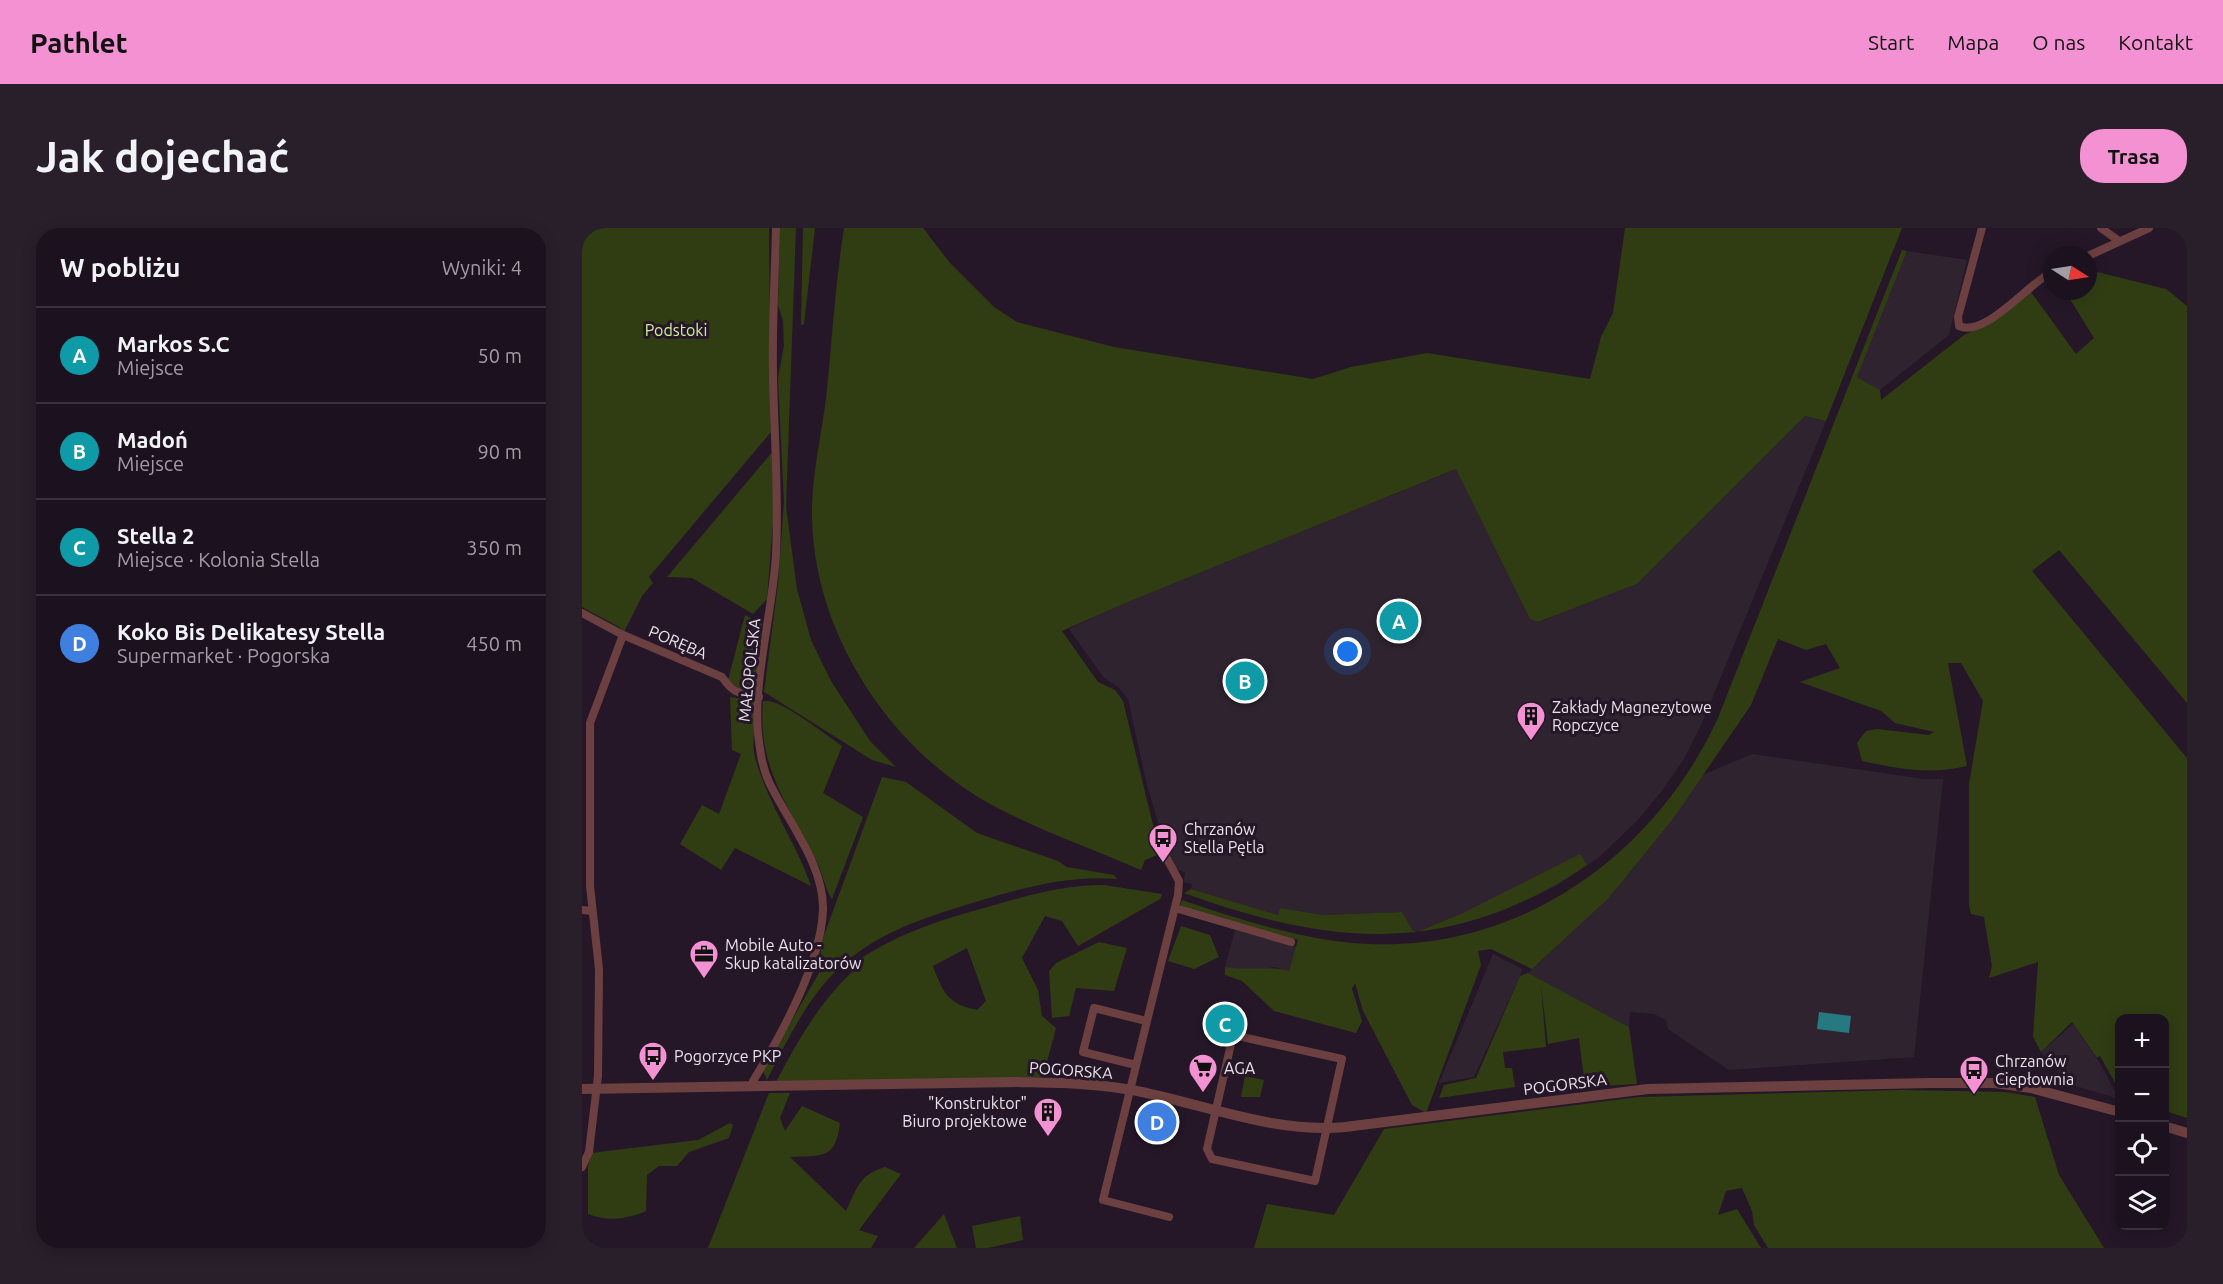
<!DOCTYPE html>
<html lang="pl">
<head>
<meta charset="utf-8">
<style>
	:root { --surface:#1c111e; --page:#291f2b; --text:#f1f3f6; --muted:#a09da4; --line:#3a313c; --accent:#f491d3 }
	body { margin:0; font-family:Ubuntu,sans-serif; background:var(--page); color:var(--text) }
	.controls { position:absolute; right:18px; bottom:18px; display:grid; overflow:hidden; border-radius:12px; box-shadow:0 3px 15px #0003 }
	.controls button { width:54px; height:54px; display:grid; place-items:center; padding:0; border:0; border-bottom:2px solid var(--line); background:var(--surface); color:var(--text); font:30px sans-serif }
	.compass { position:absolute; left:1461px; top:18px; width:54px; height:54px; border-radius:50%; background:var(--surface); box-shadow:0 3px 15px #0003; rotate:102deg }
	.you { position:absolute; left:766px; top:424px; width:21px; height:21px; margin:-15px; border:4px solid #fff; border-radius:50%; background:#1a73e8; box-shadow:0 0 0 9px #1a73e833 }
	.badge { display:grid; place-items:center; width:39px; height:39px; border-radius:50%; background:var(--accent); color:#fff; font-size:20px; font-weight:700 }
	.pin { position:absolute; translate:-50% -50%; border:3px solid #fff; box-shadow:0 2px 6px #0006 }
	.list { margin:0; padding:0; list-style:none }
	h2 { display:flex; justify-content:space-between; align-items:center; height:78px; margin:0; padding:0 24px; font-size:26px }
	h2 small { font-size:20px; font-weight:400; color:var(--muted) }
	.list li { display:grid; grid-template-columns:39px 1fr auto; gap:18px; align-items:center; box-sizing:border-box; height:96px; padding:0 24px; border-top:2px solid var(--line) }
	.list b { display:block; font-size:22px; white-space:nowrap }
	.list p { margin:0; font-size:20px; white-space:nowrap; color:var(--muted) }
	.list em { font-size:20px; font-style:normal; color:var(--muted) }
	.icon { flex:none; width:33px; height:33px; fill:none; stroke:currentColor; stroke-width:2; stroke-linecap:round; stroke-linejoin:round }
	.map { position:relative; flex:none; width:1605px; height:1020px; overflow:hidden; border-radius:24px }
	header { display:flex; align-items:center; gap:36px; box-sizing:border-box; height:84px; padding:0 30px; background:var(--accent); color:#111 }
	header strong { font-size:28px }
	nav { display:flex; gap:33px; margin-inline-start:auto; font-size:21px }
	.intro { display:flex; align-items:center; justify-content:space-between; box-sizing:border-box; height:144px; padding:0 36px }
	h1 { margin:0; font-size:42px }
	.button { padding:15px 27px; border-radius:24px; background:var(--accent); color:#111; font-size:21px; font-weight:700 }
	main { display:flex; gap:36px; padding:0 36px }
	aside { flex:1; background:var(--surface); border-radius:24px; box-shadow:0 3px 15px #0003 }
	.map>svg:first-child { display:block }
	.industrial { fill:#302330 }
	.green { fill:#303d13; fill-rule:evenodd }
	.water { fill:#267881 }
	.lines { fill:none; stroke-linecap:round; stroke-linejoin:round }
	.minor { stroke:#6c4041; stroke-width:8 }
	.tertiary { stroke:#6c4041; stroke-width:10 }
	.labels { text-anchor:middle; stroke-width:6; stroke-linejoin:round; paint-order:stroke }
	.park-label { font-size:16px; fill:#d1ed9d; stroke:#251728 }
	.street-label { font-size:16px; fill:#eae1ec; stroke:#251728 }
	.poi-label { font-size:16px; fill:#eae1ec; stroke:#251728; text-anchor:start }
</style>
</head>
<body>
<header>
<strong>Pathlet</strong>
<nav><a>Start</a><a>Mapa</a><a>O nas</a><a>Kontakt</a></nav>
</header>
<div class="intro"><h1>Jak dojechać</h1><a class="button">Trasa</a></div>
<main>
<aside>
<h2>W pobliżu<small>Wyniki: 4</small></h2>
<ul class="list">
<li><span class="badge" style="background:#0f9aa8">A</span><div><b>Markos S.C</b><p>Miejsce</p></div><em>50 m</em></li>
<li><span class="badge" style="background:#0f9aa8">B</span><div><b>Madoń</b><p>Miejsce</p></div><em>90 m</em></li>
<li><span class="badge" style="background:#0f9aa8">C</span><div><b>Stella 2</b><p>Miejsce · Kolonia Stella</p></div><em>350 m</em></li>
<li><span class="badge" style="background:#3f7fe0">D</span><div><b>Koko Bis Delikatesy Stella</b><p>Supermarket · Pogorska</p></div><em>450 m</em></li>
</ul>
</aside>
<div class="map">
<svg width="1605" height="1020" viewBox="0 0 1605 1020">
	<rect width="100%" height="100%" fill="#251728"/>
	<path class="industrial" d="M 1325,23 L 1385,32 L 1367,107 L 1298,162 L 1275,149 Z
		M 1223,188 L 1244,193 L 1120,495 L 1102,531 L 1079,564 L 1055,593 L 1016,630 L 974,658 L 949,670 L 881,685 L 831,705 L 820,684 L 741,687 L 698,680 L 696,687 L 609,661 L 610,656 L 602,654 L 603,644 L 593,641 L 585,625 L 564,553 L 546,471 L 536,459 L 522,450 L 487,401 L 546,374 L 875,241 L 948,391 L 957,394 L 1055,356 Z
		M 1170,526 L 1342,551 L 1361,551 L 1332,829 L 1147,842 L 1086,801 L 1084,792 L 1072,786 L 1048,784 L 1047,799 L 946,745 L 1026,671 L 1091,591 L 1118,548 Z
		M 653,702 L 715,719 L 707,744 L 693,739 L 662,743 L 643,739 Z
		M 911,726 L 940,741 L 938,748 L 892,849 L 857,855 Z
		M 1491,796 L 1519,837 L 1537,871 L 1487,856 L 1459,824 Z"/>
	<path class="green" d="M 0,0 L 187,0 L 189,204 L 67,349 L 71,355 L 60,368 L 42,404 L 37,399 L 0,379 Z
		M 198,0 L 214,0 L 204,279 L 215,361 L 229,412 L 249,453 L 288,513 L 314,539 L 290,532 L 182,464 L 196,356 L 202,274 L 196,150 L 202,118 L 201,93 L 196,77 Z
		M 221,0 L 233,0 L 222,96 L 219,97 Z
		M 262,0 L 341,0 L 368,35 L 412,79 L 435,94 L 532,119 L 731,151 L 769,139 L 845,125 L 1008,151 L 1019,109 L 1031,85 L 1043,0 L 1320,0 L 1244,193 L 1223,188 L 1055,356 L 956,394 L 948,391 L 874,241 L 546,374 L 480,403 L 516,454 L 533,462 L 541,473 L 578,626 L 563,632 L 559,642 C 507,619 450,600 401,572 C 301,513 228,397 230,279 C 231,243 239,208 244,171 C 250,114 253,57 262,0 Z
		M 1320,22 L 1325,23 L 1275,149 L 1298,162 L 1299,172 L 1382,107 L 1402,98 L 1449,64 L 1494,126 L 1512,110 L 1483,63 L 1506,63 L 1506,38 L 1515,44 L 1584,61 L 1605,78 L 1605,475 L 1477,322 L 1450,343 L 1605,530 L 1605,890 L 1583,883 L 1582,790 L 1538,790 L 1537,862 L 1518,828 L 1515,830 L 1490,794 L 1459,824 L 1451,809 L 1456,734 L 1407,750 L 1410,738 L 1402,689 L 1389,686 L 1387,677 L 1387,556 L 1401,473 L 1379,435 L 1366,435 L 1385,538 C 1347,547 1318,541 1280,533 L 1275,515 L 1284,503 L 1295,501 L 1347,507 L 1352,504 L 1313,495 L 1299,483 L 1218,454 L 1258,440 L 1244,416 L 1224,422 L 1196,411 L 1169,477 L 1091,591 L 1026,671 L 950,741 L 909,721 L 896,723 L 899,737 L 844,885 L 830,877 L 781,783 L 773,755 L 770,761 L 780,793 L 774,805 L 692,783 L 660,753 L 643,747 L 643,739 C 665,743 686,737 707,743 L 716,712 L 598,679 L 600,672 C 659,692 723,713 786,716 C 939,723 1073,627 1136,490 Z
		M 192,222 L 192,281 L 185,371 L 171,386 L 110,350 L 85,349 Z
		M 163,387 L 180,396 L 174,464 L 160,463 L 146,452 Z
		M 148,469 L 172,473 C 177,490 168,511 173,529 C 185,575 214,614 229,658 L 153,620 L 139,642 L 98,616 L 120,577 L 137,586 L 159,526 L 150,522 Z
		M 181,473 C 197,469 245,508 260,518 L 241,565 L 281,589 L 250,671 C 242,659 241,645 234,632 C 206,577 175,538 181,473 Z
		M 300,549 L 324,554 L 395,605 L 476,633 L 485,639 L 532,647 L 535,651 C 488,647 445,659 400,672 C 348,688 298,702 257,740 C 225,770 205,813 185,852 L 181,843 L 238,743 L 239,716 Z
		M 998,626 L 1005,637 C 869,729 751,719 602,665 L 609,661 L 696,687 L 698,680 L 741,687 L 820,684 L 832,705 L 881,685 Z
		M 522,657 L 580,666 L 578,671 L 496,718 L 480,693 L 463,688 L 440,730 L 456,762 L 460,788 L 474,800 L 461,849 L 194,854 C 217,810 241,768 280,735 L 278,731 C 319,704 362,691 409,678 C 447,667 482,657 522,657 ZM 385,720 L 404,773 L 395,782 C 366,776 361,765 351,738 Z
		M 599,698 L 628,707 L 637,729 L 612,741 L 586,733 Z
		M 517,714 L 545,720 L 532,763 L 494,760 L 487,788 L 470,790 L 467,743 L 474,735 Z
		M 946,745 L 1047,799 L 1055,856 L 1003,859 L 997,810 L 966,816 L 959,757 L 964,819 L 921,824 L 923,840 L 930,840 L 933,859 L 857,870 L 862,857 L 894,850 L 938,748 Z
		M 663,848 L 682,852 L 678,869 L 659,869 Z
		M 1320,862 L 1423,864 L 1453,869 L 1477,947 L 1522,1020 L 1186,1020 L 1172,997 L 1170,983 L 1160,960 L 1144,963 L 1136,987 L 1155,981 L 1179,1020 L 672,1020 L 685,976 L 752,987 L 802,901 L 1057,869 Z
		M 187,865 L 208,865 L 198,890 L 203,903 L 220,878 L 258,895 C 254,933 238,927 208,929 L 264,983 C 275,960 277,947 303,939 L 319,946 L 277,1002 L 296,1008 L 289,1020 L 126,1020 Z
		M 148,895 L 151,897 L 147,910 L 107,924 L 95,938 L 77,938 L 65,947 L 64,983 C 46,991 25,994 6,986 L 6,939 L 9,925 L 116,912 Z
		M 362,986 L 375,1020 L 332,1020 Z
		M 438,988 L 441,1012 L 406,1020 L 394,1020 L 390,998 Z"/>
	<path class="water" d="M 1237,784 L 1269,788 L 1267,805 L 1235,801 Z"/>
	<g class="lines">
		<path class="minor" d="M 1400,0 L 1376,89 L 1377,98 C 1403,110 1447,55 1470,44
			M 1519,0 L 1537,13
			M 1506,28 L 1567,0
			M 0,385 L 41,407 L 140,449 C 152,466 156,465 177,469
			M 584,629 L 597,653 L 596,667 L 521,972 L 587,989
			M 593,680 L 709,714
			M 0,682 L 10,683
			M 651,807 L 760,831 L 733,953 L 630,931 L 625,921 Z
			M 554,837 L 501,824 L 512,780 L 564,793
			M 171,859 L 171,853 C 198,809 239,735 241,682 C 242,636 206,594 187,554 C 180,539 178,522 176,506 C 171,452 191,382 194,326 C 197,265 192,206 191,145 C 190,97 193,48 194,0
			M 0,939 L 7,924 L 16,848 L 17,741 L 8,658 L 8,495 L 41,407"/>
		<path class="tertiary" d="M 0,861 L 435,854 C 473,855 512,855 550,862 C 619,875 692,906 763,899 L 1066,861 L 1347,855 L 1413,855 L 1449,860 L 1538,884
			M 1582,898 L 1605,905"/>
	</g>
	<defs>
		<g id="building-pin" transform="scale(1.5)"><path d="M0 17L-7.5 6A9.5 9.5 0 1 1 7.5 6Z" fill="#f491d3" stroke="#251728"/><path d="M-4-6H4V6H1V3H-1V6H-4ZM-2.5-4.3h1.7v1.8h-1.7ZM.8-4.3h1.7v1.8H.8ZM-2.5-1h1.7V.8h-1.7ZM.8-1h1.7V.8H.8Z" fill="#111"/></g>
		<g id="bus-pin" transform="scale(1.5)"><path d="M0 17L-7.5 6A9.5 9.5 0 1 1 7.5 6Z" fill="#f491d3" stroke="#251728"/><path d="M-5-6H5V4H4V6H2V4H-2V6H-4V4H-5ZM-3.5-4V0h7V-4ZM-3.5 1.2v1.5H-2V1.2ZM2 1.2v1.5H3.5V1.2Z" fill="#111"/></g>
		<g id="office-pin" transform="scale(1.5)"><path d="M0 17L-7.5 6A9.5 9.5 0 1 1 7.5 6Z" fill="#f491d3" stroke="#251728"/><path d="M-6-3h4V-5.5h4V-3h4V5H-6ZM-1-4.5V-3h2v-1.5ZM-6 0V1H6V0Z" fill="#111"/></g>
		<g id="supermarket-pin" transform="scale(1.5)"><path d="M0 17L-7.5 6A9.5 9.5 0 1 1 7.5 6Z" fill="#f491d3" stroke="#251728"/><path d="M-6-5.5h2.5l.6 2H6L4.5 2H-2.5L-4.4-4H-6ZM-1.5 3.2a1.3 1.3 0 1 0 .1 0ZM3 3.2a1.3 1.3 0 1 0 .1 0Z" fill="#111"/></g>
	</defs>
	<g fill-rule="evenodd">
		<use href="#building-pin" x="949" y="488"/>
		<use href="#bus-pin" x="581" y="610"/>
		<use href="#office-pin" x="122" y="726"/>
		<use href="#bus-pin" x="71" y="828"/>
		<use href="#supermarket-pin" x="621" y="840"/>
		<use href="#bus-pin" x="1392" y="842"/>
		<use href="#building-pin" x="466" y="884"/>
	</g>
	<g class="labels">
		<g class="park-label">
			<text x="94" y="108">Podstoki</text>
		</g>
		<g class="street-label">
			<text transform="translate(96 414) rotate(23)" y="6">PORĘBA</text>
			<text transform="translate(167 442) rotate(-84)" y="6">MAŁOPOLSKA</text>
			<text transform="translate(489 842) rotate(4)" y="6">POGORSKA</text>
			<text transform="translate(983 856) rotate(-7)" y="6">POGORSKA</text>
		</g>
		<g class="poi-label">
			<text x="970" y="485">Zakłady Magnezytowe<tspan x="970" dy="18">Ropczyce</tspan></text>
			<text x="602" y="607">Chrzanów<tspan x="602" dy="18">Stella Pętla</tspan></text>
			<text x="143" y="723">Mobile Auto -<tspan x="143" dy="18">Skup katalizatorów</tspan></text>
			<text x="92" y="834">Pogorzyce PKP</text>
			<text x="1413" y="839">Chrzanów<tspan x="1413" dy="18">Ciepłownia</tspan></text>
			<text x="642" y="846">AGA</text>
			<text x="445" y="881" text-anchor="end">"Konstruktor"<tspan x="445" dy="18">Biuro projektowe</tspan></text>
		</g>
	</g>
</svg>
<div class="controls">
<button>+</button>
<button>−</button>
<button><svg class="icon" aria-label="locate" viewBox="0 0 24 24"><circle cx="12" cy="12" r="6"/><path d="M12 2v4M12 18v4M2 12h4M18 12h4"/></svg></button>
<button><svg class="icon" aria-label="layers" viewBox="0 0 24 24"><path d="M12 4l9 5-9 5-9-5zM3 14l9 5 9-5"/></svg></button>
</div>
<svg class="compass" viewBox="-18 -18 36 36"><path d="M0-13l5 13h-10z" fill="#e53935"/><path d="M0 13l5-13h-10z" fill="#a09da4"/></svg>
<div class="you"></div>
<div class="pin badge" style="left:817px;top:393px;background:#0f9aa8">A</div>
<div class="pin badge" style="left:663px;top:453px;background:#0f9aa8">B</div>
<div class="pin badge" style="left:643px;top:796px;background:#0f9aa8">C</div>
<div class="pin badge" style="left:575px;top:894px;background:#3f7fe0">D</div>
</div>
</main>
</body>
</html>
